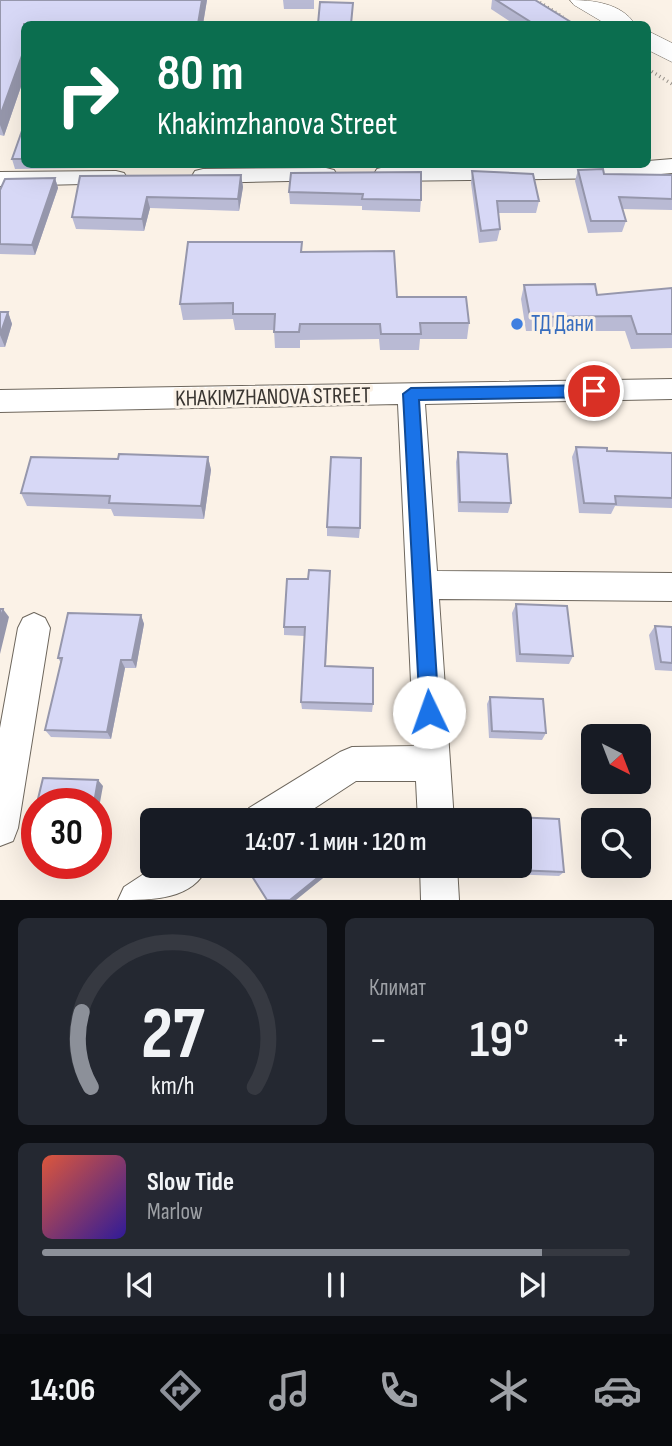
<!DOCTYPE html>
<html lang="ru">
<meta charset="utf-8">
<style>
:root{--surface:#171b24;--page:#242831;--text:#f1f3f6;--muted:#9ea1a6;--line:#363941;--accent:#8c9099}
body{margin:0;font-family:"Sofia Sans Condensed",sans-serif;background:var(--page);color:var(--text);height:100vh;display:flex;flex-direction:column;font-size:26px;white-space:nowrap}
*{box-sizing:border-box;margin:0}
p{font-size:23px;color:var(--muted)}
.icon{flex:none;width:38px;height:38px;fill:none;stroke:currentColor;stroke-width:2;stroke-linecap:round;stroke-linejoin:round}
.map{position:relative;height:900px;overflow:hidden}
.panel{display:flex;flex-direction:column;gap:18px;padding:18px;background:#0d0f14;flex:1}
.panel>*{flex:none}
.top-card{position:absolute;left:21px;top:21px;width:630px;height:147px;border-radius:10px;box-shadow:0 7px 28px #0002;background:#0b6e4f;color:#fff;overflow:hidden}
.needle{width:46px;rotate:138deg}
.controls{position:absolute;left:581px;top:724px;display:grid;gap:14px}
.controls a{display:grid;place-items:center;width:70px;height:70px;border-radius:10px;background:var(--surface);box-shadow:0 7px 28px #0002;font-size:35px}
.speed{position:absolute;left:21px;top:788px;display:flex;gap:14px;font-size:35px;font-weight:700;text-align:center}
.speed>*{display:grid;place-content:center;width:91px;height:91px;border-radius:50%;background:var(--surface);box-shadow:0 7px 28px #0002;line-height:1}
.speed .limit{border:10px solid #d22;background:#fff;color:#111}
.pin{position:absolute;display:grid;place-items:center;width:60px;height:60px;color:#fff;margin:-30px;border:4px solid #fff;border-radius:50%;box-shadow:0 2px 7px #0007}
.me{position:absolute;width:77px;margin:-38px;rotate:357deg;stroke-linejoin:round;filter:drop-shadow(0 0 5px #0008)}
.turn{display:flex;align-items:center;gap:24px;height:147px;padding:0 21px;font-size:32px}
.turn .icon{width:91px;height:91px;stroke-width:2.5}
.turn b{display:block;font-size:49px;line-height:60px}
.big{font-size:52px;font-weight:600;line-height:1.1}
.panel .widget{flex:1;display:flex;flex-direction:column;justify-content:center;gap:10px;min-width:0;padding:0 24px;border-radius:10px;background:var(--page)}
.panel .dial{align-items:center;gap:0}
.dial svg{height:182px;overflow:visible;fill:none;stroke:var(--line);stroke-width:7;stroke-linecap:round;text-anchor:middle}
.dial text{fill:var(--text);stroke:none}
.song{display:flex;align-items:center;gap:21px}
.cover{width:84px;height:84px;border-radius:10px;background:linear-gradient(135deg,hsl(10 70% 55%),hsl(250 70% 35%))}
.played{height:7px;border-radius:4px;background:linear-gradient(90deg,var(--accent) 85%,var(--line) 85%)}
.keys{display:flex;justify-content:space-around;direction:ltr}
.heat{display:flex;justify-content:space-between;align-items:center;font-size:38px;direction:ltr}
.panel .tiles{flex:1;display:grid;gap:18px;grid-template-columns:1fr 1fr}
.widget:last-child{grid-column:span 2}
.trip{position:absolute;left:140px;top:808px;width:392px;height:70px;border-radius:10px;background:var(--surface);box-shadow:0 7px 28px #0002;font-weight:600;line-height:70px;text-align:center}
.tabs{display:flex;height:112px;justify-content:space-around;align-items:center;background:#090b0e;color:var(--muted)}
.tabs .icon{width:49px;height:49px}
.tabs .selected{color:var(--accent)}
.tabs b{font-size:32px;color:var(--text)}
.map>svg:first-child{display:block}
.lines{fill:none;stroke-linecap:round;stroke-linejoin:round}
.minor-casing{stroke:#6e675d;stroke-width:2}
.major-casing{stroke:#6e675d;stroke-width:1}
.path{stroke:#98928b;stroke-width:3.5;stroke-dasharray:1 3.5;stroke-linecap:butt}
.minor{fill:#fff;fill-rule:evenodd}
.major{fill:#fff;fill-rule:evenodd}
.wall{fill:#b9bad4}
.shaded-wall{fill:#9697ac}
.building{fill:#d7d8f6;stroke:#9697ac;stroke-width:2}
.route{fill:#1a73e8;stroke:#114b97;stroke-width:2}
.shop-dot{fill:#3f7fe0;stroke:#fbf2e7;stroke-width:2.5}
.labels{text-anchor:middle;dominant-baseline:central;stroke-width:6;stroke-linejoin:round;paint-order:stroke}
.shop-label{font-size:23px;fill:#366cbe;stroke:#fbf2e7;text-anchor:start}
.street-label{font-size:23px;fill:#3a3632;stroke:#fbf2e7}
</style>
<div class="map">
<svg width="672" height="900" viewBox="0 0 672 900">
<rect width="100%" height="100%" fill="#fbf2e7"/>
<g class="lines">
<defs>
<path id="minor" d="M672 159V173L617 178 385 181 377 179 374 174 377 169 385 167 648 164V161Z
M326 168 334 170 337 175 334 180 203 183 195 181 192 176 195 171 203 169Z
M116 171 124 173 127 178 124 183 0 186V172Z
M672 379V399L425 404 437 571 672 573V601L439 599 454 821H418L416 781H356L295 821H244L249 808 340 752 352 747 414 746 398 404 0 412V390Z
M34 613 45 618 50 628 18 828 13 841 0 846V728L18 628 23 618Z
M156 866H208C193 900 153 900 118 900L124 887Z
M420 866H457L459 900H421Z"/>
<path id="major" d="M570 0C593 0 621 3 635 24H606L574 5Z
M648 31 672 43V62L648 50Z"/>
</defs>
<use href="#minor" class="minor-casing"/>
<use href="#major" class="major-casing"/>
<path class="path" d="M536 0 563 17
M648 69 672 84"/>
<use href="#minor" class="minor"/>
<use href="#major" class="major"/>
</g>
<path class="wall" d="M0 0H207L203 24H24V78L4 136 0 135Z
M283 0H314V9H284Z
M492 0H535L574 24H514L491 9Z
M24 125V164H239V166L15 169 12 159Z
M293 164H395L294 166Z
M578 170 604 174 672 175V210L622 209 626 221 622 232 588 233 575 181Z
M472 171 539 201 536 213H498L500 229 497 241 479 243 471 183Z
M291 173 421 200 420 212 362 210V206L290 204 289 192Z
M241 175 243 187 239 211 150 208 144 231 76 229 72 217 80 176Z
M55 178 58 188 35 255 0 254V190Z
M302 252 397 297 469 323 467 339H420L419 350H380L379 339 300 340V348H275L274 330H235L233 319 183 320 180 304Z
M524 285 597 295 672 288V348L631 349 625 331H526L521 299Z
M0 312H8L12 324 5 347H0Z
M576 447 607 451 672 453V508L615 506 611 514 579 513 572 457Z
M458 452 511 503 508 513 458 512 456 462Z
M208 457 211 470 204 519 114 516 111 509 27 506 21 493 118 459Z
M327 527 360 528 359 538 327 536Z
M330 580 326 666 373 704 372 712 302 709 301 702 305 636 284 635V627Z
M516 604 573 656 569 664 516 662 512 613Z
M141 615 144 624 136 668H125L111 739 51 737 45 730 61 663 58 658Z
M655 626 672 627V671L655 670 649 635Z
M490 697 546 733 542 740 489 738 487 704Z
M37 806V848L29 842Z
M488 816 559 819 564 872 559 876 487 873V866H520V821H485Z"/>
<path class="shaded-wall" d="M202 0H207L203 24H198Z
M24 50V78L4 136 0 125V116Z
M241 175 243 187 239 211 238 199Z
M55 178 58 188 35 255 32 245Z
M147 197 150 208 144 231 142 219Z
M8 312 12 324 5 347 0 335Z
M208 457 211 470 204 519 201 506Z
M3 609 9 617 0 654V621Z
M141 615 144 624 136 668 132 660Z
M121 660 125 668 111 739 107 732Z
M98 780 103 786 96 824V803H94Z
M332 866H338L296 900H290Z"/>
<path class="building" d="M0 0H202L198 24H24V50L0 116Z
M496 0H535L574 24H534Z
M320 2 353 3 351 24H318Z
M24 125V159H12Z
M603 169 604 174 672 175V199L619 197 626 221H591L578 170Z
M472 171 533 174 539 201H497L500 229 481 231Z
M421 172V200L362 199 363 194 289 192 291 173Z
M241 175 238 199 147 197 142 219 72 217 80 176Z
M55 178 32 245 0 244V190L5 179Z
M188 242H302L301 252 394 251 397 297H466L469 323H420L421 334H381L380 324H300L299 332H274L275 314H233V303L180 304Z
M595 284 597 295 672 288V334H637L631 316 530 317 524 285Z
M0 312H8L0 335Z
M576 447 607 448V451L672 453V498L615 496 616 504 584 503Z
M458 452 507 454 511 503 460 502Z
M119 454 208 457 201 506 109 503 110 496 21 493 31 457 118 459Z
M331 457 361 458 360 528 327 527Z
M309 570 330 571 325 666 373 668V704L301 702 305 627H284L287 579H308Z
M516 604 567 606 573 656 520 654Z
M0 609H3L0 621Z
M68 613 141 615 132 660H121L107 732 45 730 62 658H58Z
M655 626 672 627V663L661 662Z
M490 697 543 699 546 733 492 731Z
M43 778 98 780 94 803H37Z
M37 806V843L29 842Z
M488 816 559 819 564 872 491 869 490 866H520V821H488Z
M260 866H332L290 900H267L250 873Z"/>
<path class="route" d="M594 385 601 391 594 397 419 400 439 712 436 719 429 722 423 719 420 712 403 394 411 388Z"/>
<circle class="shop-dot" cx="517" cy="324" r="7"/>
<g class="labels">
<g class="shop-label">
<text x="531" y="324">ТД Дани</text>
</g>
<g class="street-label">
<text transform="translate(273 397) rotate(-1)">KHAKIMZHANOVA STREET</text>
</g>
</g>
</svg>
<div class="controls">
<a><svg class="needle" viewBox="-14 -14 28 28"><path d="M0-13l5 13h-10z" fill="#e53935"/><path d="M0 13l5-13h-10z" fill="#9ea1a6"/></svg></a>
<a><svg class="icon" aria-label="search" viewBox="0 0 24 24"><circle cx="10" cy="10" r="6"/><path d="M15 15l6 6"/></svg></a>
</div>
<div class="speed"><div class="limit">30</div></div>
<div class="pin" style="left:594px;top:391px;background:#d93025"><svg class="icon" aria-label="arrive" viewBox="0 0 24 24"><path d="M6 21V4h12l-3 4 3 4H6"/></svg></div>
<svg class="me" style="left:429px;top:712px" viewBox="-20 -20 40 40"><circle r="19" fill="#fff"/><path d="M0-13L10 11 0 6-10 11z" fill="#1a73e8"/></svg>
<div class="trip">14:07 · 1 мин · 120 m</div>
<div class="top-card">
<div class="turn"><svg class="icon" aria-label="right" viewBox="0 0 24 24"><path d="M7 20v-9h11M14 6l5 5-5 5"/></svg><div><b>80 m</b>Khakimzhanova Street</div></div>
</div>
</div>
<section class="panel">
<div class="tiles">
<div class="widget dial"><svg viewBox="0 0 100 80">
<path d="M14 69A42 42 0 1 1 86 69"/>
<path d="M14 69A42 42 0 0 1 10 36" stroke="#8c9099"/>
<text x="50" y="56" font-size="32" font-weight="700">27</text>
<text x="50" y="72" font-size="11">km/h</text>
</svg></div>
<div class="widget"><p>Климат</p>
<div class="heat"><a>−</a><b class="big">19°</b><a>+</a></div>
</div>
<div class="widget">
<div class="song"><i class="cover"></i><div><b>Slow Tide</b><p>Marlow</p></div></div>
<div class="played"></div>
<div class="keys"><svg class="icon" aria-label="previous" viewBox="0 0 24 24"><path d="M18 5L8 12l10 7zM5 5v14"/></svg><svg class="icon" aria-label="pause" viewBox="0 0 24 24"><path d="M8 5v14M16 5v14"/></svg><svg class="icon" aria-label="next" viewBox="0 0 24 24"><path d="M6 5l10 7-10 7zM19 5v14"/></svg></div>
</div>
</div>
</section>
<nav class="tabs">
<b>14:06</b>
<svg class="icon selected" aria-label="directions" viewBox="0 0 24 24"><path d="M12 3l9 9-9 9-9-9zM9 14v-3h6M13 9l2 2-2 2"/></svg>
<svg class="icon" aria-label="music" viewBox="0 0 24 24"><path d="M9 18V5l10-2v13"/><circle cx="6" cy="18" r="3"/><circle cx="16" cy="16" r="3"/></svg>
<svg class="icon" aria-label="phone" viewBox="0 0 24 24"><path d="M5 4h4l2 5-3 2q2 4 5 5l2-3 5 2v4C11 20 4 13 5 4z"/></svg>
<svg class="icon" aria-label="climate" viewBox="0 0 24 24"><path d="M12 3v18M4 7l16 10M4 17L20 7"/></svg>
<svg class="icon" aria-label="car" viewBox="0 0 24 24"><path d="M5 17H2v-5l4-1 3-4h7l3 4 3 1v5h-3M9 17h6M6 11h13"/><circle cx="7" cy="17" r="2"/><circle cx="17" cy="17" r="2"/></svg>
</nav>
